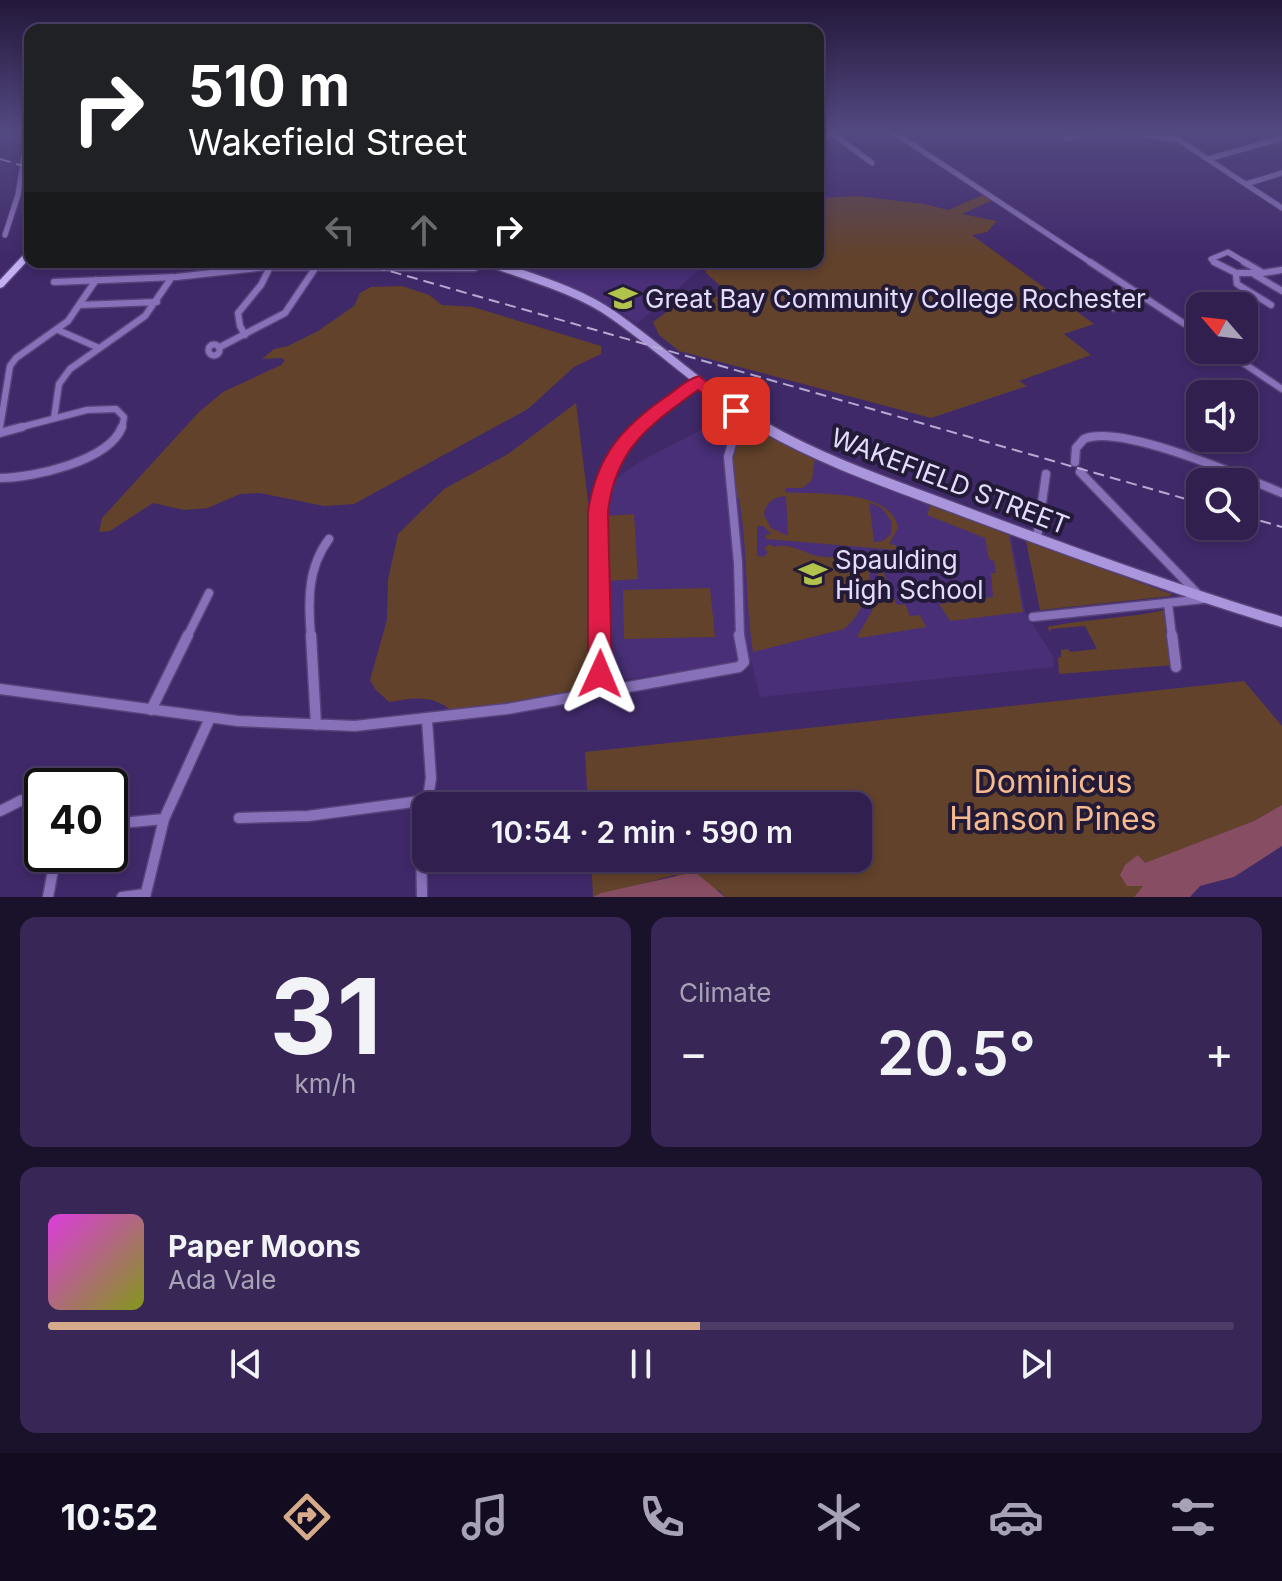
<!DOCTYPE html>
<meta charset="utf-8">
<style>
:root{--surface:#301f4f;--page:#382756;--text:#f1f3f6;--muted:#a8a2b7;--line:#4b3d66;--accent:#d6ab8b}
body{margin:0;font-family:Inter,sans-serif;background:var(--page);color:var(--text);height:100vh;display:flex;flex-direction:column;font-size:30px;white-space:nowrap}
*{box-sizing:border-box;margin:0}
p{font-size:26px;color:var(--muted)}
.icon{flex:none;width:44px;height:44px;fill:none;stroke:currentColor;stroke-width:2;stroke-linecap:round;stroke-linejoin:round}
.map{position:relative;height:897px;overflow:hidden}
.side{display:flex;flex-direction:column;gap:20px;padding:20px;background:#1a112b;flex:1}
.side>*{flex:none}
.banner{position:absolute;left:24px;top:24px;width:800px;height:244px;border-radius:16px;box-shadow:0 4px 12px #0003,0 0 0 2px var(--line);background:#202124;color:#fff;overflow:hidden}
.needle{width:52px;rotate:298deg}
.tools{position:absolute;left:1186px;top:292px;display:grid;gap:16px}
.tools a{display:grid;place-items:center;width:72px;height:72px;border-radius:16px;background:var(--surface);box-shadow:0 4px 12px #0003,0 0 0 2px var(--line);font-size:40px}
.speed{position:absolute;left:24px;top:768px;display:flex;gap:16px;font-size:40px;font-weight:700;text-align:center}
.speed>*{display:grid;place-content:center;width:104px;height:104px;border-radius:50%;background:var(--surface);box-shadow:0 4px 12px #0003,0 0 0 2px var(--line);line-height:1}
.speed .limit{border:4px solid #111;border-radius:12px;background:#fff;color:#111}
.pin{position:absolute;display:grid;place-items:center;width:68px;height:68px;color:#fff;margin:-34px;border-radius:16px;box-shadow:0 4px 12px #0006}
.me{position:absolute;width:88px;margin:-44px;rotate:1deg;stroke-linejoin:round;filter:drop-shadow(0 0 6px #0008)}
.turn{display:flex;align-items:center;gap:28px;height:168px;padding:0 32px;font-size:36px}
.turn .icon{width:104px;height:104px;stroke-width:2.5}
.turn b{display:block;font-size:56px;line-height:68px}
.lanes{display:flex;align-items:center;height:76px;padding:0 32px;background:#0003;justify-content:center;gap:40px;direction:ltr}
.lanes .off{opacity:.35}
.big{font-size:60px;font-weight:600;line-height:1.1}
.side .tile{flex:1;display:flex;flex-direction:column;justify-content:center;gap:12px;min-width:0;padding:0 28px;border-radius:16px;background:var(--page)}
.side .dial{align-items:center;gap:0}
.dial b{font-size:104px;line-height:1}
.song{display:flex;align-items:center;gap:24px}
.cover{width:96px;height:96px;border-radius:12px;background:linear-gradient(135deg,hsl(300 70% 55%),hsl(70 70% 35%))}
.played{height:8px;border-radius:4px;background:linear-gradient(90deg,var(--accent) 55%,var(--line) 55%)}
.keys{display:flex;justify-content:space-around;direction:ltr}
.heat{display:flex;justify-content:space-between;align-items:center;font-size:44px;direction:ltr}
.side .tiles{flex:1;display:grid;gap:20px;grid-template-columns:1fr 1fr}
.tile:last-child{grid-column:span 2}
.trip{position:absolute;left:412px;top:792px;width:460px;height:80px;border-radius:16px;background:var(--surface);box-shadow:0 4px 12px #0003,0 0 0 2px var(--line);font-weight:600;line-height:80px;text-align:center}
.tab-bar{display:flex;height:128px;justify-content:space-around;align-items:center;background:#130c20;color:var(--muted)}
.tab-bar .icon{width:56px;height:56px}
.tab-bar .active{color:var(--accent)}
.tab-bar b{font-size:36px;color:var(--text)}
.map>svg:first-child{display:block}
.built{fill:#482f77}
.green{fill:#62422b;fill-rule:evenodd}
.water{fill:#874d63}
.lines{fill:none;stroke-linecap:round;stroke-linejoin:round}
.minor-far3-casing{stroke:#58437a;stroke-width:7}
.minor-far2-casing{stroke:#58437a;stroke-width:9}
.minor-far1-casing{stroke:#58437a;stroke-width:11}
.minor-casing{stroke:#58437a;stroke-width:13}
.major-far2-casing{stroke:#58437a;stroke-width:8}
.major-far1-casing{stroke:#58437a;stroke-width:11}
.major-casing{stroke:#58437a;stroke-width:13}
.highway-casing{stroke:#58437a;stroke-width:3}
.minor-far3{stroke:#8771b9;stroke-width:5}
.minor-far2{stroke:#8771b9;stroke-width:6}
.minor-far1{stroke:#8771b9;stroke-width:8}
.minor{stroke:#8771b9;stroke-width:10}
.major-far2{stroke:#aa96dc;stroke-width:6}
.major-far1{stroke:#aa96dc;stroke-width:8}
.major{stroke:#aa96dc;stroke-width:10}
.highway{fill:#c2aff4;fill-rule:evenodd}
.rail{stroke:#b6aad3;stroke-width:2;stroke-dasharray:11 6;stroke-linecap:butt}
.route{fill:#e11d48;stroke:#92132f;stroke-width:2}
.labels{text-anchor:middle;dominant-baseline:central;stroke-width:8;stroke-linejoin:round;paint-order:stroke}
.poi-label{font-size:26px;fill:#e4dcfc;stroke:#231a37;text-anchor:start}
.street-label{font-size:26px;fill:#e4dcfc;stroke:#231a37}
.near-park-label{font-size:32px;fill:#f6ba8f;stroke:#231a37}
</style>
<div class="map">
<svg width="1282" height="897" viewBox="0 0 1282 897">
<rect width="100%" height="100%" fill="#402969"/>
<path class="built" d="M498 262H708L637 324 619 311 568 287Z
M732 414 775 441 808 456 1011 535 1025 612 1054 658 1053 667 760 697 751 660 623 680 615 678 609 670 605 516 610 483 641 461Z"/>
<path class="green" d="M983 195 993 200 962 214 997 221 987 232 972 235 1094 324 1064 334 1091 355 1019 381 1027 386 931 418 679 351 659 335 653 322 673 307 699 299 727 295V292L706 273V267L712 262H818V204L825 198 857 196 924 204 948 210Z
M402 286 429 295 442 305 473 307 601 346V354L574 367 528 409 354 504 324 506 260 493 240 494 208 508 184 510 153 503 110 531 99 532 102 518 199 412 223 392 281 365 285 360 281 358 262 359 274 349 288 346 318 331 354 306 360 293 371 287Z
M576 403 588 501 589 682C550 705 495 704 451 710 430 694 414 698 389 702L375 689 370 680 387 620 388 579 398 534 444 489 508 454Z
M754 429 815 458 812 480 803 488H786L785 492C817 495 891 488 898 528L889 544 896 545 897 550 766 539V535L771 534 763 526H757V556L764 557 768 552 764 548 770 544 774 547C785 543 801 550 810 554 823 559 855 557 871 558V563C869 588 865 612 844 629L753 652C745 601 748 549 739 498L735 496 733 456 737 441ZM786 496 788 536 771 528 764 515C766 502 774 497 786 496ZM869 502 882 508 892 522 891 534 883 541 874 542Z
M910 496 1009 535 1023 612 950 621 939 604 993 597 991 573H996L994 561 989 559 985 538 927 515 930 506Z
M634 514 638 579 609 581 606 516Z
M1026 541 1171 594V596L1040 610Z
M879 569H882L897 605 905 604 910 616 920 615 926 627 859 638 858 635 872 611Z
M710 588 715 637 624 639 623 590Z
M1165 610 1174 665 1059 674 1058 658 1061 657V650L1068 649 1070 652 1097 649 1085 626 1051 629 1050 632 1047 627C1086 619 1129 618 1165 610Z
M1244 681 1282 726V805L1254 821 1145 864 1138 855 1143 886 1134 897H725L720 891 675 875 593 897 591 858H858V806H588L585 752Z"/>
<path class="water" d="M1282 805V846L1234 877 1200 886 1190 897H1134L1143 886H1127L1120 875 1125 865 1138 855 1145 863 1254 821Z
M695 872 725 897H593L601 893Z"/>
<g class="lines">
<defs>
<path id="minor-far3" d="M892 131 1093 264
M1117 131 1175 139
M1165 131 1282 208
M833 134 872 163
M1066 138 1098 131
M818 139 839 131
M1208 159 1282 138
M1246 184 1282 173
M5 235 18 195 28 131
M484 264 488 262
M1217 264 1211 259 1228 252 1248 264"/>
<path id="minor-far2" d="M1090 262 1200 334
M1214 262 1236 273H1263
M1244 262 1263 273
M1263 273 1282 270
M1236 275 1237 284 1271 305
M1255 275 1282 291
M54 282 176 277 266 267 474 268 488 262
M79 305 157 302
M1114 308 1110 301 1122 293 1135 291
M58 330 99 348
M245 335 240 326 238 313 261 285 270 267
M208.5 350a5.5 5.5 0 1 1 11 0a5.5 5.5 0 1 1-11 0Z
M220 347 285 313 316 267
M1224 350 1282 389
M54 418 59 384 70 369 145 316 172 277
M0 427 10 366 16 358 68 321 96 280
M14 429 87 410 116 409 124 417 122 429
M638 429 650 416 699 381
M746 429 754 423"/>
<path id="minor-far1" d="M0 433 22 427
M1075 462 1076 448 1084 439C1120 423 1243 477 1282 493
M1080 472 1196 592
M0 478C33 478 109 461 122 427
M1037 538 1046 474
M1168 603 1172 637
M1033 617 1204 599
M187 637 209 593
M311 637C308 602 307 568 329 539
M602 637C601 577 585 505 619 451 625 442 633 435 640 427
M740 637 738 563 728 457 733 440 749 427"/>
<path id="minor" d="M311 635 316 725
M1172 635 1176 667
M0 689 238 721 355 726 507 709 739 667 744 662 739 635
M597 692 602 635
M151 710 188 635
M427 720 431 778 427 805
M0 811 22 800 42 806
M239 818 308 816 428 800
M110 824 164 819
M48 897 56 854
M122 897 145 894
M145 897 164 819 210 718
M422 897 421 841 426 809"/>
<path id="major-far2" d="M488 262 493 264"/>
<path id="major-far1" d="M488 262C529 277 578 290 613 315 666 352 712 397 768 429"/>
<path id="major" d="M764 427C825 462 894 485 960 510 1067 550 1173 589 1282 622"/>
<path id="highway" d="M30 250V258L3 287 0 288V280L27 251Z"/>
</defs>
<use href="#minor-far3" class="minor-far3-casing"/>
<use href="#minor-far2" class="minor-far2-casing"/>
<use href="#minor-far1" class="minor-far1-casing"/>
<use href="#minor" class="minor-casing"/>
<use href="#major-far2" class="major-far2-casing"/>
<use href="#major-far1" class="major-far1-casing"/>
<use href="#major" class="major-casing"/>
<use href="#highway" class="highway-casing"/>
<use href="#minor-far3" class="minor-far3"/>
<use href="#minor-far2" class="minor-far2"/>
<use href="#minor-far1" class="minor-far1"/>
<use href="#minor" class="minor"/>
<use href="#major-far2" class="major-far2"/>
<use href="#major-far1" class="major-far1"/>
<use href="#major" class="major"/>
<use href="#highway" class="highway"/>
<path class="rail" d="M0 159 30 168
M358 262 1200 503
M1244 516 1282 527"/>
</g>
<linearGradient id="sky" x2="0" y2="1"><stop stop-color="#23173a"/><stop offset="0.51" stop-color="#534981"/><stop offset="1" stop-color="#534981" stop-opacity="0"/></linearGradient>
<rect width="1282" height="257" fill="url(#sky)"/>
<path class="route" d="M699 376 745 411 736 418 730 416 698 390C650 425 615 448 608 512L612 674 608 682 600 685 592 682 588 674V512C596 456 622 427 667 396 677 389 687 379 699 376Z"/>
<defs>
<symbol id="university-bare" viewBox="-9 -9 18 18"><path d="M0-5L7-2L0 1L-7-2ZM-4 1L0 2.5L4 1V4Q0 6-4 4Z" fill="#b2c34c" stroke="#231a37" stroke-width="2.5" paint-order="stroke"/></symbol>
<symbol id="school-bare" viewBox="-9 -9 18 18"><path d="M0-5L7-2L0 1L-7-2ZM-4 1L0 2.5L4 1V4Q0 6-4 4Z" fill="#b2c34c" stroke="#231a37" stroke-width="2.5" paint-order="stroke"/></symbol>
</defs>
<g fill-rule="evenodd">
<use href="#university-bare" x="603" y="278" width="40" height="40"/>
<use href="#school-bare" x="793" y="554" width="40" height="40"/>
</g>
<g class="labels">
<g class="poi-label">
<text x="645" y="298">Great Bay Community College Rochester</text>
<text x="835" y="559">Spaulding<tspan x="835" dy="30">High School</tspan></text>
</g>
<g class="street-label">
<text transform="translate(950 481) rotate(21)">WAKEFIELD STREET</text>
</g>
<g class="near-park-label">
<text x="1053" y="781">Dominicus<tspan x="1053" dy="37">Hanson Pines</tspan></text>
</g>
</g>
</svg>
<div class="tools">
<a><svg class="needle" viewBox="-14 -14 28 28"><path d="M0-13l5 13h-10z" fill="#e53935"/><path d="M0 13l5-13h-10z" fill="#a8a2b7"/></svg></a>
<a><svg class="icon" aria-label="sound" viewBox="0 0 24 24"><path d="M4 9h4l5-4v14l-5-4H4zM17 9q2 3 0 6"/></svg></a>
<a><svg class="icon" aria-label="search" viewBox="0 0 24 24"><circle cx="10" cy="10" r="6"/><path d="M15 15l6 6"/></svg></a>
</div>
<div class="speed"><div class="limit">40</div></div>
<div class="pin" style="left:736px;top:411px;background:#d93025"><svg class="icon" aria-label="arrive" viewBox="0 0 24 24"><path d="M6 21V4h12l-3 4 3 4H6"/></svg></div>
<svg class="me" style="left:600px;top:674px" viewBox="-20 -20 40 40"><path d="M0-17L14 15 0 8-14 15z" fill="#e11d48" stroke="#fff" stroke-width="4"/></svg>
<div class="trip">10:54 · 2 min · 590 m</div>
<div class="banner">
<div class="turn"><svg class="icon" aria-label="right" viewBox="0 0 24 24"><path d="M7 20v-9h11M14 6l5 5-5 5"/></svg><div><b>510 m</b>Wakefield Street</div></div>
<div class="lanes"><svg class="icon off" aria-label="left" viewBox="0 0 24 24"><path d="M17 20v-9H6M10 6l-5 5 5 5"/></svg><svg class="icon off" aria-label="ahead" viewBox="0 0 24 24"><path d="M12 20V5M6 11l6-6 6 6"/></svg><svg class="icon" aria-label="right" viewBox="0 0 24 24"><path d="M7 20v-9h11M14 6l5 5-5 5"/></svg></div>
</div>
</div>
<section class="side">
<div class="tiles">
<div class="tile dial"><b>31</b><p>km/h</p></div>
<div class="tile"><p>Climate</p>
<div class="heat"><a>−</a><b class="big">20.5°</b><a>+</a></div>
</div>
<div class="tile">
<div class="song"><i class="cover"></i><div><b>Paper Moons</b><p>Ada Vale</p></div></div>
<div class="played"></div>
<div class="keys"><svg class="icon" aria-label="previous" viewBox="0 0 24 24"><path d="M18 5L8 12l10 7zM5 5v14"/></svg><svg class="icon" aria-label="pause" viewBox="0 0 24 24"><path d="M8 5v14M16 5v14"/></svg><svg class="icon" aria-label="next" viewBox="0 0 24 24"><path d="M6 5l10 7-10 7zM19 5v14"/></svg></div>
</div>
</div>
</section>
<nav class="tab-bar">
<b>10:52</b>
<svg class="icon active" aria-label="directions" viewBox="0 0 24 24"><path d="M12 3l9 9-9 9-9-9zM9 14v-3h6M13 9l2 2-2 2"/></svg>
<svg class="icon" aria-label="music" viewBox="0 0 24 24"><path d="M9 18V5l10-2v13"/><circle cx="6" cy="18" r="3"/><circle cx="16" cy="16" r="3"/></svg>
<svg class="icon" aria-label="phone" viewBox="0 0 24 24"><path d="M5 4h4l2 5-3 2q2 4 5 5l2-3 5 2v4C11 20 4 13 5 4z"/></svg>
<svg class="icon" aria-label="climate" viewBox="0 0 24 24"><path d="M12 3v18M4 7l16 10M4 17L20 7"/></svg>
<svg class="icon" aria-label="car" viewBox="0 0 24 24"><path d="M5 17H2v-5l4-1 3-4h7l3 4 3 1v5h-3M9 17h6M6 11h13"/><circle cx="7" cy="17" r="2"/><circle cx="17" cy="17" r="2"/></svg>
<svg class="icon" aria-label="filters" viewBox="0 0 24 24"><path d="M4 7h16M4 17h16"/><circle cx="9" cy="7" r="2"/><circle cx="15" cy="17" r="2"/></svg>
</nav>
